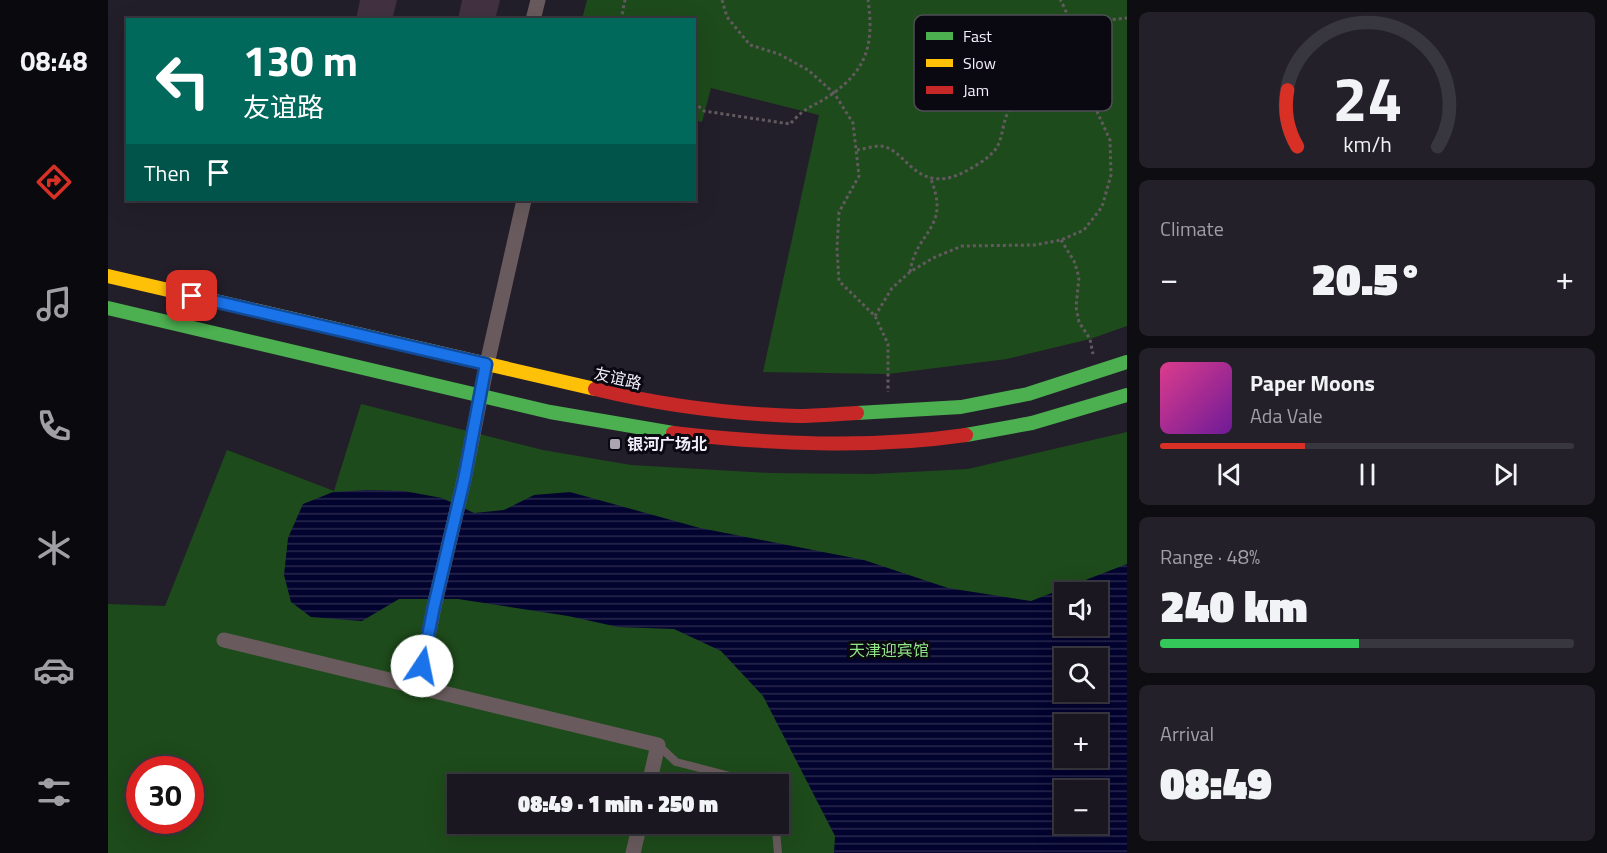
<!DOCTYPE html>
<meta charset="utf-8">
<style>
:root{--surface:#1a1720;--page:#232029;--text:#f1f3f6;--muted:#9f9fa5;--line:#38363e;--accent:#d93025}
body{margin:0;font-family:"Titillium Web","Noto Sans SC",sans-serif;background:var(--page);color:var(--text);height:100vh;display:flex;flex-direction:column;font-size:22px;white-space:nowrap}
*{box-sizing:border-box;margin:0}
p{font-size:20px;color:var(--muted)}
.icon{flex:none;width:33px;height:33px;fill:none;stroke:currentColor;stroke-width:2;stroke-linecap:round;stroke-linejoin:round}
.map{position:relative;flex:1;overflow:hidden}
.sheet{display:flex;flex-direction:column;gap:12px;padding:12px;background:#0e0d12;width:480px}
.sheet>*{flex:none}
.hud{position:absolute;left:18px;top:18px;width:570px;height:183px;border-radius:0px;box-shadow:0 6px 24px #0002,0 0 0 2px var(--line);background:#00695c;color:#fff;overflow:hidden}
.fabs{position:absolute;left:946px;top:582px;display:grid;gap:12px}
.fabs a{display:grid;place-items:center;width:54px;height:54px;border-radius:0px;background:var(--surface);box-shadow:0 6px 24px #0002,0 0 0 2px var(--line);font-size:30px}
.speed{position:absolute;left:18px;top:756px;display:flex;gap:12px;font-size:30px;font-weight:700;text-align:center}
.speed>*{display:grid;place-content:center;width:78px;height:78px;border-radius:50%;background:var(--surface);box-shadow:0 6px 24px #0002,0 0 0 2px var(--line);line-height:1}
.speed .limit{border:9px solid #d22;background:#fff;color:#111}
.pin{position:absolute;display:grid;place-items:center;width:51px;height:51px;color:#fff;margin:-26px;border-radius:12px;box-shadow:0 3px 9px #0006}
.me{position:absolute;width:66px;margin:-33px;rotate:11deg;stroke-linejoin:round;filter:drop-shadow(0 0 4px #0008)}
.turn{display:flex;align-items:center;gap:21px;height:126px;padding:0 18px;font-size:27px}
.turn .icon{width:78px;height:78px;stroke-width:2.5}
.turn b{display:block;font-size:42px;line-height:51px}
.then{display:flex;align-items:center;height:57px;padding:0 18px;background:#0003;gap:12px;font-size:22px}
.big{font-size:45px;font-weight:800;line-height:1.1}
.sheet .card{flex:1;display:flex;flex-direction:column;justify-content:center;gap:9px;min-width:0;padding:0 21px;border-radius:9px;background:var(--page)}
.sheet .dial{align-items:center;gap:0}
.dial svg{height:156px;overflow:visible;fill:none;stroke:var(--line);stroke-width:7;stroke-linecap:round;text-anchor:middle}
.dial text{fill:var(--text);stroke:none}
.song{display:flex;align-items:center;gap:18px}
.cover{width:72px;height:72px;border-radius:9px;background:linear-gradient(135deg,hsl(330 70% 55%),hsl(280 70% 35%))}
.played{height:6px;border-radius:3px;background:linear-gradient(90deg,var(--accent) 35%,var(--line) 35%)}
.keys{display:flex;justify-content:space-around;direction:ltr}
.heat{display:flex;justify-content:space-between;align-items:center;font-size:33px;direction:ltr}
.charge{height:9px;border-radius:4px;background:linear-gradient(90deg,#34c759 48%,var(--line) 0)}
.trip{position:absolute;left:339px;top:774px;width:342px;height:60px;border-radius:0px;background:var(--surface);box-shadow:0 6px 24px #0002,0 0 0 2px var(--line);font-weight:800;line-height:60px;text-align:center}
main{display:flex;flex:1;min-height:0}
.dock{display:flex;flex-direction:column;width:108px;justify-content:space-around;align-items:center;background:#0a090d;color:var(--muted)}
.dock .icon{width:42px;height:42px}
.dock .current{color:var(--accent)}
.dock b{font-size:27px;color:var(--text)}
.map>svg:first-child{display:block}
.park{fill:#1e4b1b;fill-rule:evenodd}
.water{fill:url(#water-rules);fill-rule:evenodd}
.building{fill:#423241}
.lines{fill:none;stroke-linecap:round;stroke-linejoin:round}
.path{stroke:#625a5f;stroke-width:3;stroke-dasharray:3 3;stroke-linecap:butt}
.lane{stroke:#695b5d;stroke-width:8}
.street{stroke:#695b5d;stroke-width:15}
.fast{stroke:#4caf50;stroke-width:14}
.slow{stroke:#ffc107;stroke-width:14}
.jam{stroke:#c62828;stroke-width:14}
.route-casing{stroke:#114b97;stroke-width:15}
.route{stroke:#1a73e8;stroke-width:10}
.poi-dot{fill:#aaa5b1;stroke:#0a0810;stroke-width:2}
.labels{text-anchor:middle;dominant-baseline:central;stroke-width:6;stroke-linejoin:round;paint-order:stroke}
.street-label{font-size:16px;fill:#f2edfa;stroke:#0a0810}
.poi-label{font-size:16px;font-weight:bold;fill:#f2edfa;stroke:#0a0810;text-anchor:start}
.park-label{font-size:16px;fill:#90e588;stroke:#0a0810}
.key{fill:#0a0810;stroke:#504d56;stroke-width:1.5}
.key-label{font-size:16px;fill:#f2edfa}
</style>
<main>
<nav class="dock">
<b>08:48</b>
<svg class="icon current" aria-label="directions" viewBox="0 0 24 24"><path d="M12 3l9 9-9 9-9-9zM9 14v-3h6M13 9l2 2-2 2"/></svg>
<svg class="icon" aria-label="music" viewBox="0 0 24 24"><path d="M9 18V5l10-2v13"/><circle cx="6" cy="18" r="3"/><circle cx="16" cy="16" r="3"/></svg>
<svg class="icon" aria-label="phone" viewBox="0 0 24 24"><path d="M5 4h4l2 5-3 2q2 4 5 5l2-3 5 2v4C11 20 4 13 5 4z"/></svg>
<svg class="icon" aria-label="climate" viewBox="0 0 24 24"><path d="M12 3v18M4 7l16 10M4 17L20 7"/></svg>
<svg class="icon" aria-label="car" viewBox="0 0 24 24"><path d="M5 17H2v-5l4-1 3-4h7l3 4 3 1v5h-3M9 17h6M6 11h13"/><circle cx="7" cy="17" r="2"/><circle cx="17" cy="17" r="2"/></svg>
<svg class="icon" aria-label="filters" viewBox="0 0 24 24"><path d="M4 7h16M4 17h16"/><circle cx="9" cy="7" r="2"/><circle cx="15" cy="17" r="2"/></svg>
</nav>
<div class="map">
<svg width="1019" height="853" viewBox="0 0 1019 853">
<defs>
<pattern id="water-rules" width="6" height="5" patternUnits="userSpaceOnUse" patternTransform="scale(1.5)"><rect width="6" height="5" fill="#03032f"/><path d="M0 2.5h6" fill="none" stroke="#28284e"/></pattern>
</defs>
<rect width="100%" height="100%" fill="#231f2a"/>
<path class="park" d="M479 0H1019V326L982 339 899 359 780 374 655 372 711 115 603 88 594 122 587 120 586 20 474 19Z
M253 404 435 450 523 465 662 473 764 474 860 469 1019 432V853H0V604L57 606 119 450 226 491ZM957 592H990V626H957ZM957 658H990V692H957ZM957 724H990V758H957ZM32 770H82V820H32ZM350 784H670V824H350ZM957 790H990V824H957Z"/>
<path class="water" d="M260 490 296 491 334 498 366 513 396 510 426 495 462 492 592 528 756 560 840 588 923 601 1019 564V853H726L727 836 655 696 613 651 566 629 510 627 460 616 350 599H291L254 621 203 617 183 602 176 575 180 538 195 504 225 492ZM957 592H990V626H957ZM957 658H990V692H957ZM957 724H990V758H957ZM957 790H990V824H957Z"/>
<path class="building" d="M252 0H289L284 20H248Z
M354 0H392L387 20H350Z"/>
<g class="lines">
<path class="path" d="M614 0 619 17 642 45 671 54 700 70 726 93 745 123 751 176 731 212 729 249 731 281 767 316 780 344V392
M474 20H477
M513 20 517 0
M963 24 1019 18
M976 83 987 64 994 20
M586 102 596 111 682 124C686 120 691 114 696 111 704 105 715 101 724 94 760 69 766 42 760 0
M749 150C756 149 765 146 772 146 796 147 805 188 844 177 857 173 882 159 889 147 896 135 894 119 903 108 912 97 928 96 940 91 967 78 968 22 952 0
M953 240 966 261 971 277 968 307 971 322 982 339 985 354
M802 272C808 230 844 229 822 177
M767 316 784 288 802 272 825 258 854 246 927 245 953 240 976 230 994 207 1003 175 1002 140 976 83 958 64"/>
<path class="lane" d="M550 745 568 762 622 776 633 784
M665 824 668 830 670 853"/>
<path class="street" d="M425 20 430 0
M116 640 550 745 541 784
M310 686 326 607 356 480 379 364 416 200
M525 853 532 824"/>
<path class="fast" d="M0 308 442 412 565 433
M749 413 853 407 920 394 1019 362
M858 435 924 423 1019 395"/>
<path class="slow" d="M0 276 487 389"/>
<path class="jam" d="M487 389C553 405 621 414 689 416 709 416 729 414 749 413
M565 433C662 444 761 449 858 435"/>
</g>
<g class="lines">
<defs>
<path id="route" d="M84 296 378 364 356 480 326 606 314 666"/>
</defs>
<use href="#route" class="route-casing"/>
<use href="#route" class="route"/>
</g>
<rect class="poi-dot" x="501" y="438" width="12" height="12" rx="3"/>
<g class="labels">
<g class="street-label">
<text transform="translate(510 378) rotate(13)">友谊路</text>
</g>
<g class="poi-label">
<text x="519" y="444">银河广场北</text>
</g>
<g class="park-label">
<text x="781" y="650">天津迎宾馆</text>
</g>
</g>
<rect x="806" y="15" width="198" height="96" rx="9" class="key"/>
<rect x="818" y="32" width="27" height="8" fill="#4caf50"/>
<rect x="818" y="59" width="27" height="8" fill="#ffc107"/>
<rect x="818" y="86" width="27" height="8" fill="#c62828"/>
<g class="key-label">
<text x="855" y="42">Fast</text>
<text x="855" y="69">Slow</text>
<text x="855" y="96">Jam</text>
</g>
</svg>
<div class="fabs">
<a><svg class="icon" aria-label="sound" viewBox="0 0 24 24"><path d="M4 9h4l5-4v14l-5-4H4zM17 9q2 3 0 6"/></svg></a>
<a><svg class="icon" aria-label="search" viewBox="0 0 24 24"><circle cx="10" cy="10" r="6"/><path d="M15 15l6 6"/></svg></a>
<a>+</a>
<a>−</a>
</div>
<div class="speed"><div class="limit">30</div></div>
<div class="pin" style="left:84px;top:296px;background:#d93025"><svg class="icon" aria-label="arrive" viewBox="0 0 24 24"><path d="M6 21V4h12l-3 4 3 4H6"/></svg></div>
<svg class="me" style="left:314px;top:666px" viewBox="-20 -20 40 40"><circle r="19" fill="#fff"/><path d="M0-13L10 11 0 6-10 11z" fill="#1a73e8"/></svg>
<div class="trip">08:49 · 1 min · 250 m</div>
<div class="hud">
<div class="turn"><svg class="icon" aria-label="left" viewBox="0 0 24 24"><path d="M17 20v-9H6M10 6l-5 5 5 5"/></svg><div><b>130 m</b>友谊路</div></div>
<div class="then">Then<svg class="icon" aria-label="arrive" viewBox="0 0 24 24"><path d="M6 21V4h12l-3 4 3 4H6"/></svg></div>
</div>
</div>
<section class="sheet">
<div class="card dial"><svg viewBox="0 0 100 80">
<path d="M14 69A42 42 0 1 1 86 69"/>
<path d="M14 69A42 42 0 0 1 9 40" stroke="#d93025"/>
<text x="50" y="56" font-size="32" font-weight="700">24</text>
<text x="50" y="72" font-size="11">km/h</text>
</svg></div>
<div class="card"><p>Climate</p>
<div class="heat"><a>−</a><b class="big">20.5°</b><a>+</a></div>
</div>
<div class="card">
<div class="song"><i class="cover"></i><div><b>Paper Moons</b><p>Ada Vale</p></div></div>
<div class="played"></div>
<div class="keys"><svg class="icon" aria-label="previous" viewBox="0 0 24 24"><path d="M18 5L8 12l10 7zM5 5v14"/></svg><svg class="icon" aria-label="pause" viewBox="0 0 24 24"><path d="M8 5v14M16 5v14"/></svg><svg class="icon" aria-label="next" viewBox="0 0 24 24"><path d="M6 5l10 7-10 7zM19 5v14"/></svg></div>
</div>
<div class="card"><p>Range · 48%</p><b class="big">240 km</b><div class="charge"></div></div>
<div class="card"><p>Arrival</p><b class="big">08:49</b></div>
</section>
</main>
